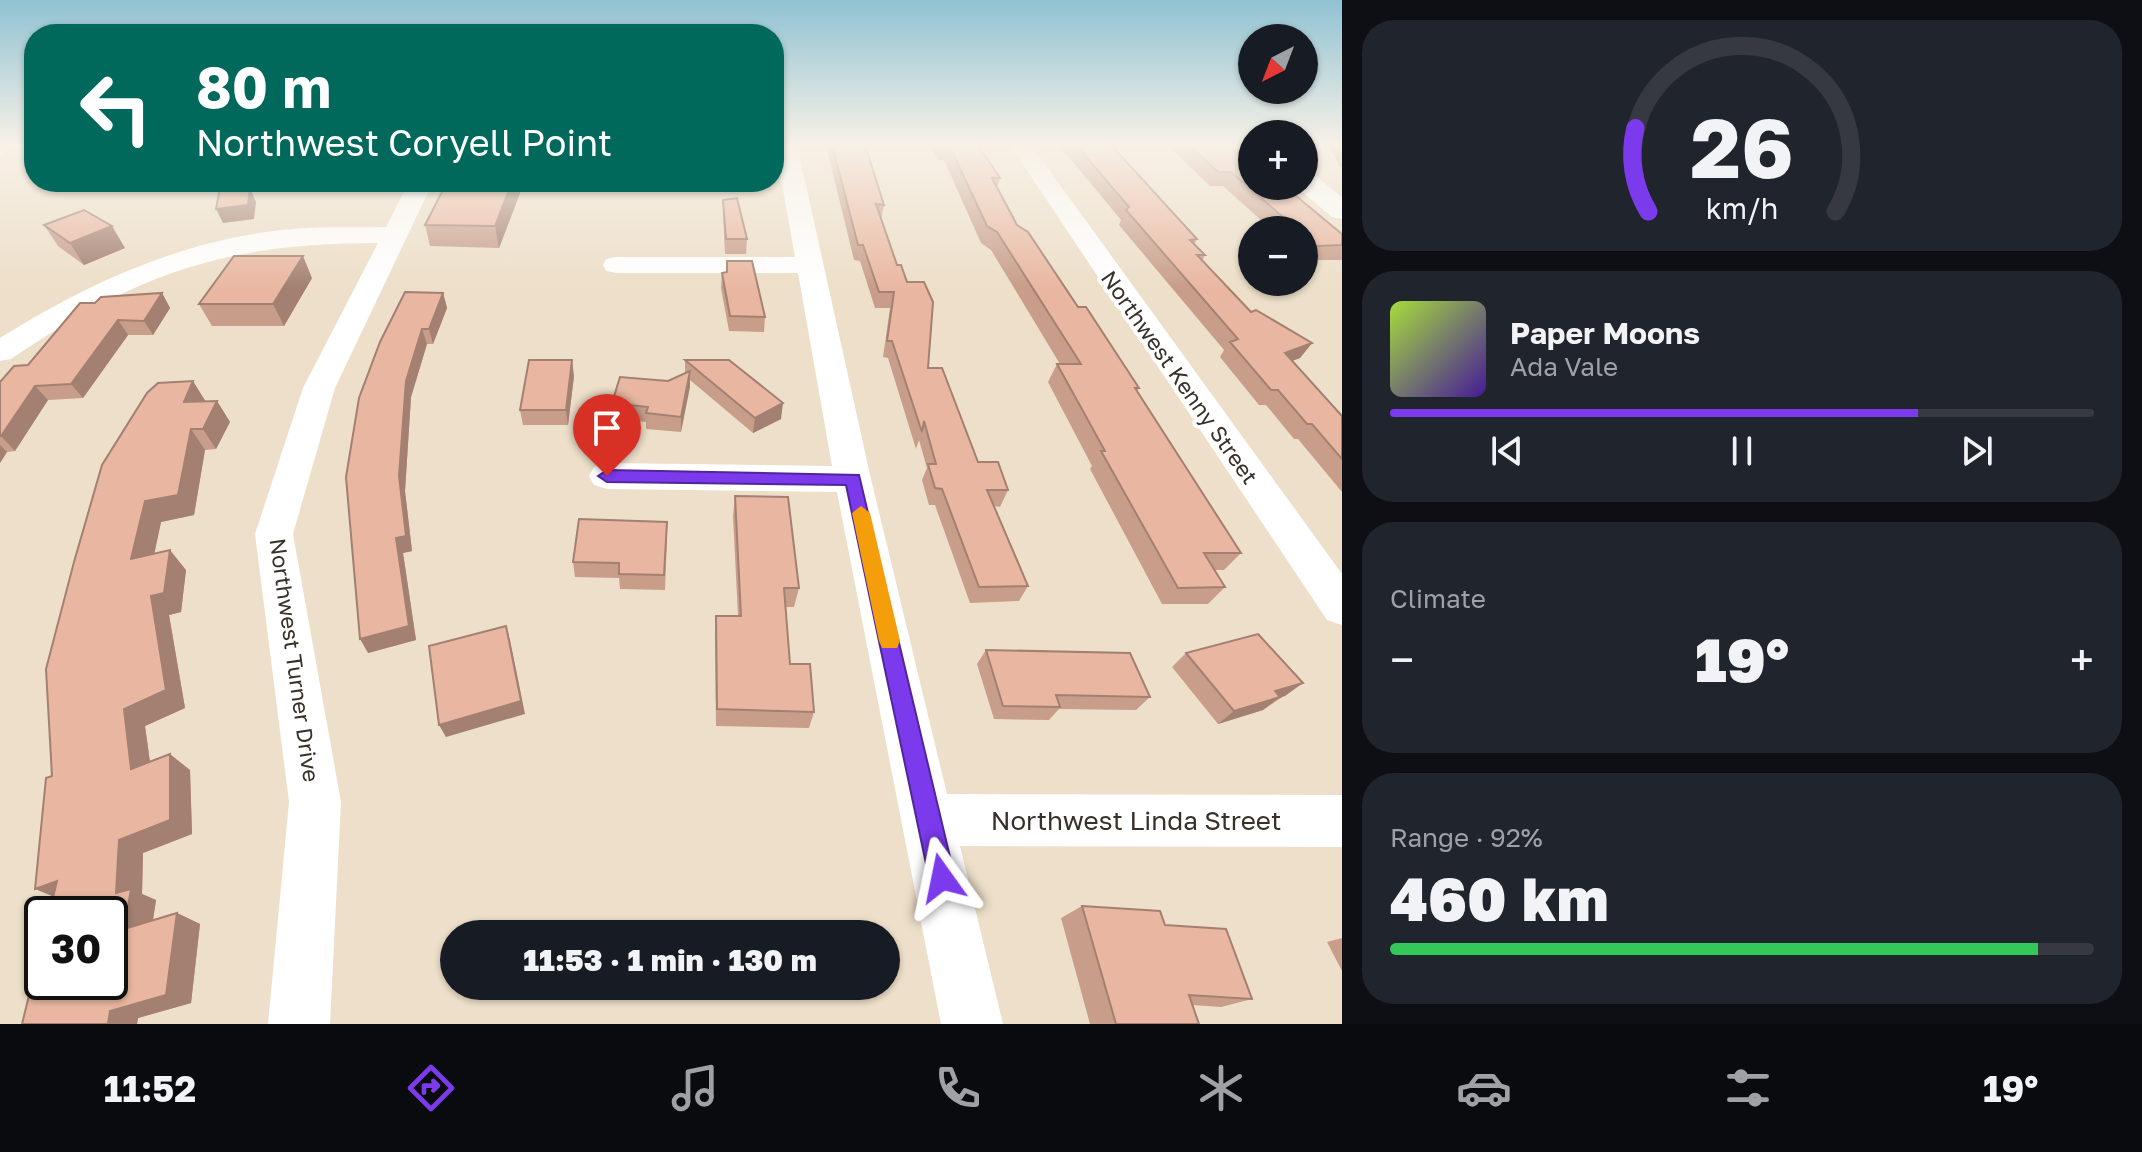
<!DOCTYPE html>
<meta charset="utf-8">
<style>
:root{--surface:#171b24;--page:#20242c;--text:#f1f3f6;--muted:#9ea1a6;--line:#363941;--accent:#7c3aed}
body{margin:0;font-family:"Golos Text",sans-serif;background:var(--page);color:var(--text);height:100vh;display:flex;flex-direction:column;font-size:30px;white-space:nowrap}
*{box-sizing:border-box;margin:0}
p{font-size:26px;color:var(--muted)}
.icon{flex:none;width:44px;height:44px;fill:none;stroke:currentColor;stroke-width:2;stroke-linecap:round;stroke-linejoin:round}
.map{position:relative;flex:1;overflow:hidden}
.panel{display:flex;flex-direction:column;gap:20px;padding:20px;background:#0d0f14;width:800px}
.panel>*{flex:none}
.top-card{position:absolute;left:24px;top:24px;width:760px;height:168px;border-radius:32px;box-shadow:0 2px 6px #0004;background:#00695c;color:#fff;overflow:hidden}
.needle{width:52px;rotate:222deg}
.fabs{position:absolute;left:1238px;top:24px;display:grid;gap:16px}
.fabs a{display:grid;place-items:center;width:80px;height:80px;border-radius:50%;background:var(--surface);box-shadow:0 2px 6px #0004;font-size:40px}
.speed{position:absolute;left:24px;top:896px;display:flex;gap:16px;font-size:40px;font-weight:700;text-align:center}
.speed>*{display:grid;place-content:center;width:104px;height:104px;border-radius:50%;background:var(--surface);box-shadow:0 2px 6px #0004;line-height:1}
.speed .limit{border:4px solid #111;border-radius:12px;background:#fff;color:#111}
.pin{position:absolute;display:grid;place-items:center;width:68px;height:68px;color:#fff;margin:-82px -34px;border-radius:50% 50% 50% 0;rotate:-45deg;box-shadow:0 0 8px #0007}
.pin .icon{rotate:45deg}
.me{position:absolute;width:88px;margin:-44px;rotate:348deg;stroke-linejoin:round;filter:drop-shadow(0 0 6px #0008)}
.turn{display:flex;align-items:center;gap:28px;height:168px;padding:0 40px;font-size:36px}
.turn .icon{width:104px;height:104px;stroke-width:2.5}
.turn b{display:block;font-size:56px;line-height:68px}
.big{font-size:60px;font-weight:800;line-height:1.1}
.panel .card{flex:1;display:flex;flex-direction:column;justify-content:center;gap:12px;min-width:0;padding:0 28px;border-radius:32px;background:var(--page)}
.panel .dial{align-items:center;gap:0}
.dial svg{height:208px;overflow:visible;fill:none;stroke:var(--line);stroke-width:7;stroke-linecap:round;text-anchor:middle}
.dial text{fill:var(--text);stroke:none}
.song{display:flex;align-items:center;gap:24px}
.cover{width:96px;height:96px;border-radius:12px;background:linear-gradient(135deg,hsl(80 70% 55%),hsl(260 70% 35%))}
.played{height:8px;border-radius:4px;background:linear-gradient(90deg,var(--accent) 75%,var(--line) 75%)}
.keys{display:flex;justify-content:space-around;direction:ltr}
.heat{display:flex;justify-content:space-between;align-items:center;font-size:44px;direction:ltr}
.charge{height:12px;border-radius:6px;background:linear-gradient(90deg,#34c759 92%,var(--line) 0)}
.trip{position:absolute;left:440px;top:920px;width:460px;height:80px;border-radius:40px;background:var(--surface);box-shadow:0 2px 6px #0004;font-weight:800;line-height:80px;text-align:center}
.tabs{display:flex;height:128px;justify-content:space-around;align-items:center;background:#090b0e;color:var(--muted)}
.tabs .icon{width:56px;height:56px}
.tabs .active{color:var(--accent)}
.tabs b{font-size:36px;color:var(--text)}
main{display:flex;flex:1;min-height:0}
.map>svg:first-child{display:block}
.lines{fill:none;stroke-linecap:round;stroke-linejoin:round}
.minor{fill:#fff;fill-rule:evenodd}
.tertiary{fill:#fff;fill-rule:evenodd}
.primary{fill:#fff;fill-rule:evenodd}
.wall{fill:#c89d8a}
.shaded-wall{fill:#a38071}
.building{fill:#e9b7a1;stroke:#a38071;stroke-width:2}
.route{fill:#7c3aed;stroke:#51269a;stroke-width:2}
.slow{fill:#f59e0b}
.labels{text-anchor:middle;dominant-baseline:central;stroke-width:8;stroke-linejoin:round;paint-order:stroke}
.street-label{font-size:22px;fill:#373229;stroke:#fff}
.near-street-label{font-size:26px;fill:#373229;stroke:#fff}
</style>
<main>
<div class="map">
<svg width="1342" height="1024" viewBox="0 0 1342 1024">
<rect width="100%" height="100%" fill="#eddfc9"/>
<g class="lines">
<path class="minor" d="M775 145H797L871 479 947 794 1342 795V847L960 846 1003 1024H941L837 492 607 489 594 485 589 476 594 467 607 463 832 466 798 273H616L606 271 603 265 606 259 616 257H795Z
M1010 145H1031L1342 574V625L1327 620Z
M409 182H433L335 388 293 534 341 802 330 1024H268L289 802 255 534 303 388 378 243C225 243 138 273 11 359L0 361V338C86 284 180 241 282 230 317 226 351 228 386 227Z"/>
<path class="tertiary" d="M1304 172 1313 174 1342 197V219L1332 217 1295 186H1304Z"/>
<path class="primary" d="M0 145H19L0 156Z"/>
</g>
<path class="wall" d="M826 145H865L884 205 881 220 928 368 978 462 1008 490 1000 507 994 506 1028 586 1019 601 970 603 935 505H929L922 480 927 468 919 440 916 449 888 358 883 357 890 308H875L860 261 854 260Z
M929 145H978L1000 178 997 187 1017 225 1139 388 1137 392 1241 553 1224 570H1214L1225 587 1208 604H1162L1090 469 1092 466 1048 382 1057 364H1060L991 250 981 243 944 160H938Z
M1059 145H1111L1197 239 1194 244 1205 255 1202 261 1251 312 1312 343 1300 358 1292 361 1342 416V492L1298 439H1294L1266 405H1259L1220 357 1224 350 1119 225 1121 220Z
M1168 145H1229L1342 234V260H1305L1304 259V230H1272L1223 186H1210Z
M1328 145H1342V167H1340Z
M447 182H518L520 193 499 248 430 246 425 225Z
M723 200 747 239 746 254H725L723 214Z
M44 225 125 248 84 265 58 246Z
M727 261 765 317 764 332 729 331 721 288 722 273H726Z
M312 278 284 326H212L199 304Z
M162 293 170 308 153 335H128L83 398 48 400 15 451 7 452 0 463V382L28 365 95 303Z
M443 293 447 308 433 344H427L411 397 405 491 412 551 403 553 416 640 368 653 380 342Z
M685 360 781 419 753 433 690 380 681 432 646 429V422L613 418 612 403 668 381 685 374Z
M574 376 568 425H523L520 410Z
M217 401 230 422 216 449 205 450 194 515 161 522 154 554 186 570 181 612 169 615 185 708 145 726 150 762 190 770 192 834 143 853 142 894 156 900 153 920 177 913 200 924 191 1003 138 1018 137 1024H22L53 897 52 776 46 669 205 402Z
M735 496 799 588 794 607H785L790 664 814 712 809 728 716 726 715 634 716 616H738L733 516Z
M667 537 665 590 620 589 619 578 575 577 573 562Z
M986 650 1150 697 1136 710 1059 709 1049 720 994 719 977 664Z
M1186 653 1303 683 1263 710 1218 724 1172 667Z
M1082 906 1165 925 1252 999 1221 1007 1193 1005 1199 1024H1090L1061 918Z
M1342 938V971L1327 942Z"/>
<path class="shaded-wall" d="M512 182H518L520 193 499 248 495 226Z
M250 188 256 202 254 219 223 223 216 209Z
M112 226 125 248 84 265 70 243Z
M303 256 312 278 284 326 273 304Z
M162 293 170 308 153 335 144 321Z
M443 293 447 308 433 344 429 329Z
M118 320 128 335 83 398 71 384Z
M422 329 427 344 411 397 405 491 412 551 403 553 416 640 368 653 360 639 396 538 399 476 406 381Z
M1312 343 1300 358 1273 368 1285 353Z
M572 360 574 376 568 425 566 410Z
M690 371V387L681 432V417Z
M193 381 206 402H184Z
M35 386 48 400 15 451 1 436Z
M217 401 230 422 216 449 203 429Z
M783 403 781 419 753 433 755 418Z
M191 429 205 450 194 515 161 522 149 579 131 559 145 501Z
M0 445 7 452 0 463Z
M170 550 186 570 181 612 169 615 185 708 145 726 153 784 131 769 124 709 151 596Z
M506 626 510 640 525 714 446 737 439 725Z
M1303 683 1285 696 1257 704 1275 691Z
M1280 697 1263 710 1218 724 1234 711Z
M170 754 190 770 192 834 143 853 142 894 156 900 150 939 124 929 116 893 119 840Z
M57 881 64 901 35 889Z
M177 913 200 924 191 1003 138 1018 137 1024H108L110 1011Z"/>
<path class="building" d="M832 145H865L884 205 876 204 897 265H901L907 282H924L933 302 928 368H942L978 462H998L1008 490H987L1028 586 979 587 942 489 935 488 928 464H936L924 421 922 432 892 341H887L894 292H879L863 245H858Z
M949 145H978L1000 178H992L1017 225 1028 232 1078 307H1086L1139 388H1135L1241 553H1204L1225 587 1178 588 1101 451H1105L1057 364H1081L997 232 987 226Z
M1076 145H1111L1197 239 1190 240 1205 255H1197L1251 312 1256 310 1312 343 1285 353 1342 416V459L1312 424H1307L1278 390H1271L1230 342 1238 339 1126 210 1129 207Z
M1189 145H1229L1240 154 1242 152 1252 160V186H1284L1342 234V245L1316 246 1304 235V230H1298L1231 172H1218Z
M221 182H241L250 188 248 205 216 209Z
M447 182H512L495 226 425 225Z
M737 198 747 239H726L723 200Z
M84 210 112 226 70 243 44 225Z
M234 256H303L273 304H199Z
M727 261H752L765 317 730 316 722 273 727 272Z
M405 292 443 293 429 329H422L406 381 399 476 406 536 396 538 409 626 360 639 346 477 359 398 380 342Z
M162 293 144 321 118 320 71 384 35 386 1 436H0V382L14 366 28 365 80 303H95L101 297Z
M529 360H572L566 410H520Z
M685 360H729L783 403 755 418Z
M690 371 681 417 646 413 648 407 612 403 620 377 668 381Z
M193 381 184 402 217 401 203 429H191L178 495 145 501 131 559 170 550 164 593 151 596 166 690 124 709 131 769 170 754V820L119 840 116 893 131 889 124 929 177 913 166 995 110 1011 108 1024H22L42 943V982H110V914H49L57 881 35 889 46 778 52 776 46 669 74 562 102 465 147 393 158 383Z
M735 496 788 497 799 588H784L790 664H810L814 712 717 709 716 616H741Z
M579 519 667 522 664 575 619 574V563L573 562Z
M506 626 521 701 439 725 429 646Z
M1258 634 1303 683 1275 691 1280 697 1234 711 1186 653Z
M986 650 1130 653 1150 697 1056 695 1060 707 1003 706Z
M1082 906 1160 911 1165 925 1226 929 1252 999 1189 995 1199 1024H1116Z"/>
<linearGradient id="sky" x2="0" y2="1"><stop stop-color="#90c2d2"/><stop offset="0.5" stop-color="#f7f1e7"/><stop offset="1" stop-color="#f7f1e7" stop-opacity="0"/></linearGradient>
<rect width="1342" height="289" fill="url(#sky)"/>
<path class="route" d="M607 470 859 475 955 878 951 887 942 891 933 887 929 878 846 485 607 482 598 476Z"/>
<path class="slow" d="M861 506 870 513 900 641 897 648H882L879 641 852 513Z"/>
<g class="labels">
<g class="street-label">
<text transform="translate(1180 377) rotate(55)">Northwest Kenny Street</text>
<text transform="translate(295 660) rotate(82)">Northwest Turner Drive</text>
</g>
<g class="near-street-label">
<text x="1136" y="820">Northwest Linda Street</text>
</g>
</g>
</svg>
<div class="fabs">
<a><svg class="needle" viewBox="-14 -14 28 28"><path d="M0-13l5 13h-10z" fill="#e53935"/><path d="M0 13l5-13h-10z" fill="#9ea1a6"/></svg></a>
<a>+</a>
<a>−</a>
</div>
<div class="speed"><div class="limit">30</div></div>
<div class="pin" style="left:607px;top:476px;background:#d93025"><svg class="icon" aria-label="arrive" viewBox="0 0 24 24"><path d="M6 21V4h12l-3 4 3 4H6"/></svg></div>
<svg class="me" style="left:942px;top:878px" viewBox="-20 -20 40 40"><path d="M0-17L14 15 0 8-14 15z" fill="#7c3aed" stroke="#fff" stroke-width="4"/></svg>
<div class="trip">11:53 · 1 min · 130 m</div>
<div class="top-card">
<div class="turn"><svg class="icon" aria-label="left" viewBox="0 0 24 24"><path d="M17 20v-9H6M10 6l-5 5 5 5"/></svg><div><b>80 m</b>Northwest Coryell Point</div></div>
</div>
</div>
<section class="panel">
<div class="card dial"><svg viewBox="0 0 100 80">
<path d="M14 69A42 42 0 1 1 86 69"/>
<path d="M14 69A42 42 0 0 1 9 37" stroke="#7c3aed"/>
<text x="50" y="56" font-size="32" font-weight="700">26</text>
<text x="50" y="72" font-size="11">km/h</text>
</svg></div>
<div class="card">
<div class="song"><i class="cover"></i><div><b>Paper Moons</b><p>Ada Vale</p></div></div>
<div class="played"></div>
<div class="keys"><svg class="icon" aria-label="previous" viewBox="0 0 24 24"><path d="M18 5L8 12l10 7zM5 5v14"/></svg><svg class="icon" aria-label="pause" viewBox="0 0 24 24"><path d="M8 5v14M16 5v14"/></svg><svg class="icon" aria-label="next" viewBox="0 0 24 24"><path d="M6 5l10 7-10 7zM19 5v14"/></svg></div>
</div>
<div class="card"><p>Climate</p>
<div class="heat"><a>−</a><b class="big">19°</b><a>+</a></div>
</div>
<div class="card"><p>Range · 92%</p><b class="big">460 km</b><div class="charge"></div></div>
</section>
</main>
<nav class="tabs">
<b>11:52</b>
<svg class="icon active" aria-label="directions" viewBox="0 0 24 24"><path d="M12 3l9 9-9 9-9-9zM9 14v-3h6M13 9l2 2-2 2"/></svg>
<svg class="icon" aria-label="music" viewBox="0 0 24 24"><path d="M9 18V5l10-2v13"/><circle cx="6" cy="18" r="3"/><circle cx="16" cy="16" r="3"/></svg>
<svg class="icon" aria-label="phone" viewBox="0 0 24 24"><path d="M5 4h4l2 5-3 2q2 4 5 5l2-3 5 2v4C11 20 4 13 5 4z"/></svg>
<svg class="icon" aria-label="climate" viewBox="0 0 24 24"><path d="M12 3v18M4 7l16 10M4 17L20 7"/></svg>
<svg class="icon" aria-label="car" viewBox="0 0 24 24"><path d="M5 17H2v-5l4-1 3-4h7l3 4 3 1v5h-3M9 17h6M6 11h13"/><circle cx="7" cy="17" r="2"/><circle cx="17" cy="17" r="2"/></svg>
<svg class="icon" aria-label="filters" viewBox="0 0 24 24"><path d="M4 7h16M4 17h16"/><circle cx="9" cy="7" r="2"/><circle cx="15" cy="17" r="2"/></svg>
<b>19°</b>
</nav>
